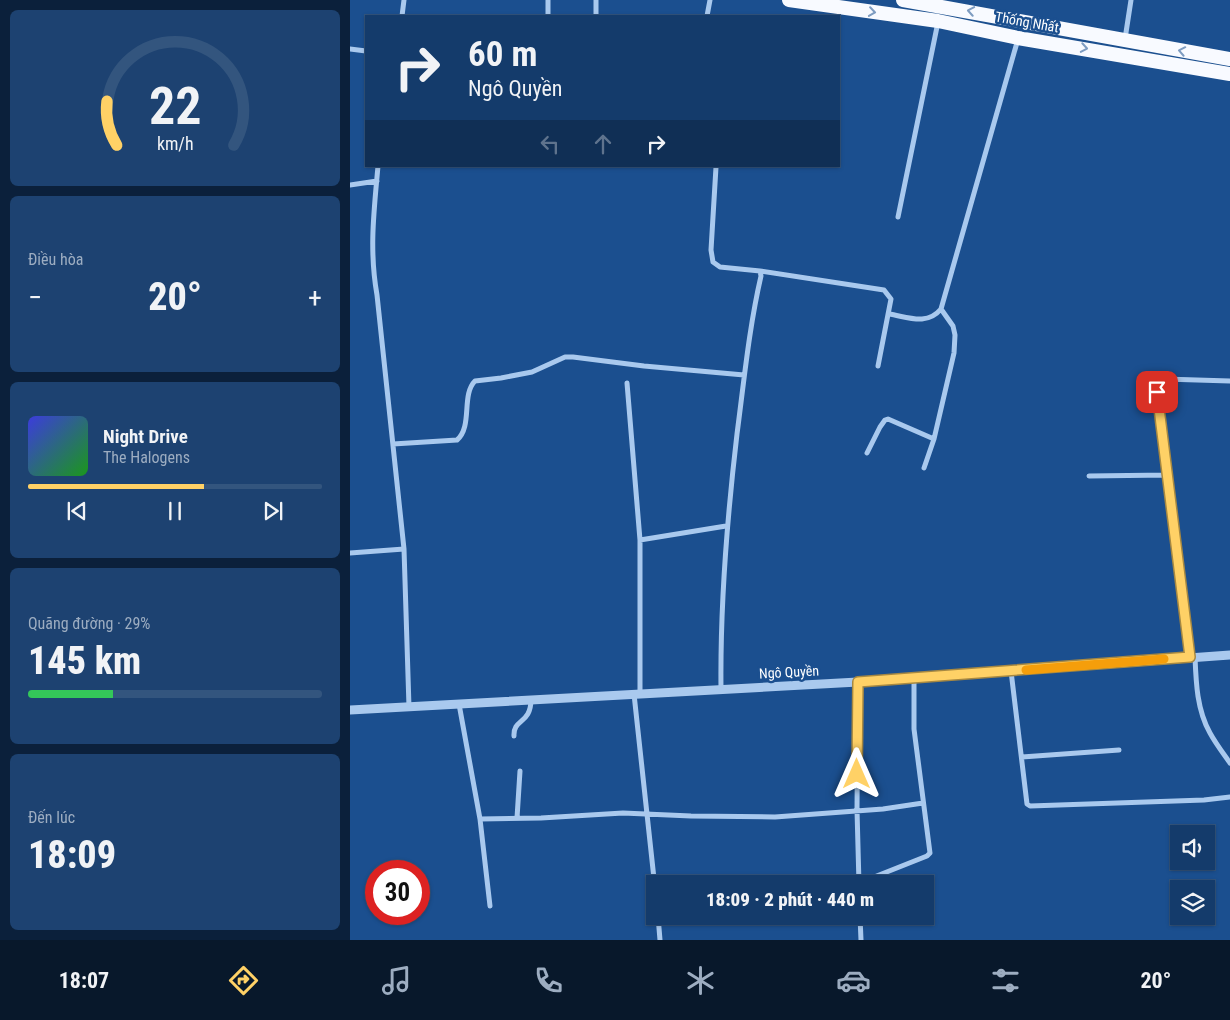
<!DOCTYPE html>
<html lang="vi">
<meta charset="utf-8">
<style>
:root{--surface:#143b6b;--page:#1d4271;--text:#f1f3f6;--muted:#9dadc1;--line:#33557e;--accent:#ffd166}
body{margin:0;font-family:"Roboto Condensed",sans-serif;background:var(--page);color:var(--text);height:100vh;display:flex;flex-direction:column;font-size:19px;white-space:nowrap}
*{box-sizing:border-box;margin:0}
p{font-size:16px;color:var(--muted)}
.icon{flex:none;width:28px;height:28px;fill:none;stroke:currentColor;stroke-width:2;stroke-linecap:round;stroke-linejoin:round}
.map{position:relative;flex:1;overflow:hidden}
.side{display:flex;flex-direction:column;gap:10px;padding:10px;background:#0b203b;width:350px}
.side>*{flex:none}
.hud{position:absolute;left:15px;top:15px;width:475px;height:152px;border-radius:0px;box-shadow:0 1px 4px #0004,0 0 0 1px var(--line);background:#143b6b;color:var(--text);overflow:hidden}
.controls{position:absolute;left:820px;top:825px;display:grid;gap:10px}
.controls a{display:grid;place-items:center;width:45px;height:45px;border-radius:0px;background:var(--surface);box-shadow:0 1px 4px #0004,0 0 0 1px var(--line);font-size:25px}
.speed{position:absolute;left:15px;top:860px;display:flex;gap:10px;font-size:25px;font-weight:700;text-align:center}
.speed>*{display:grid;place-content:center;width:65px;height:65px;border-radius:50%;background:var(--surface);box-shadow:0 1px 4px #0004,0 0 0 1px var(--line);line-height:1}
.speed .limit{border:8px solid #d22;background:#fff;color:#111}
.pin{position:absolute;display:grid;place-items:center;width:42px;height:42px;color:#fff;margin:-21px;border-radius:10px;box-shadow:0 2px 8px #0006}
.me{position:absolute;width:55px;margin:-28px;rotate:0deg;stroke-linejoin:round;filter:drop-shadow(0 0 4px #0008)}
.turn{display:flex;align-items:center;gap:18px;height:105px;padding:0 20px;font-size:22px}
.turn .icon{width:65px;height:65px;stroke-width:2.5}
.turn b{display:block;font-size:35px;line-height:42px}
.lanes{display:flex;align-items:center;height:48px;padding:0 20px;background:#0003;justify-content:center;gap:25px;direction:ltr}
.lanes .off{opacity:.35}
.big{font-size:38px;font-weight:800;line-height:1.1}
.side .card{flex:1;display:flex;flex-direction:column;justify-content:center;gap:8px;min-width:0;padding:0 18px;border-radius:8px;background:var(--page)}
.side .dial{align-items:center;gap:0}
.dial svg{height:130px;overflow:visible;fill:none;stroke:var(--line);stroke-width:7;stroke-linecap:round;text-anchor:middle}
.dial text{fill:var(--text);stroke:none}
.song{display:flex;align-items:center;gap:15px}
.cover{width:60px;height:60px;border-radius:8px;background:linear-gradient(135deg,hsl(240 70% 55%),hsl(120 70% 35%))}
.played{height:5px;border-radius:2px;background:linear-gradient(90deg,var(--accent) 60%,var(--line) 60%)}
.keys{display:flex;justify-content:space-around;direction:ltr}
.heat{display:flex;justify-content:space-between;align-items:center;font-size:28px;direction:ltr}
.charge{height:8px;border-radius:4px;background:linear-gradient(90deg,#34c759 29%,var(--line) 0)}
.trip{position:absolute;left:296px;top:875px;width:288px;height:50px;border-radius:0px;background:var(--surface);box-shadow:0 1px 4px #0004,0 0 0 1px var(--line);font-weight:800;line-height:50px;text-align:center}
.tab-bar{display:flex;height:80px;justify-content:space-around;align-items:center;background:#08182b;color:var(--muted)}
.tab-bar .icon{width:35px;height:35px}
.tab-bar .selected{color:var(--accent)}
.tab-bar b{font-size:22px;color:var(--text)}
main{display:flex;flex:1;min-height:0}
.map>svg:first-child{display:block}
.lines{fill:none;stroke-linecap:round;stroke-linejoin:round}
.minor{stroke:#a9c9ee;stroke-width:5}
.tertiary{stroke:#a9c9ee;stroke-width:9}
.trunk{stroke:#f8faff;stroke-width:14}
.oneway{stroke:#7e9cc1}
.route-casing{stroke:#a68842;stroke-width:12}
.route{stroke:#ffd166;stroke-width:9}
.slow{stroke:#f59e0b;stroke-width:9}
.labels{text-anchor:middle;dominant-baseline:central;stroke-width:5;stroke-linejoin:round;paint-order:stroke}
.street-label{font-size:14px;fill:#fff;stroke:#1b4f8f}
</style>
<main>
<section class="side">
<div class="card dial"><svg viewBox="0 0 100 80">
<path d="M14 69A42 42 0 1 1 86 69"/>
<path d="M14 69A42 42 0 0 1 8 42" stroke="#ffd166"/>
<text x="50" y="56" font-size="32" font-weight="700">22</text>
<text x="50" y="72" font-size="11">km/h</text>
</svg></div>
<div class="card"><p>Điều hòa</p>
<div class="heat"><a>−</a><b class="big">20°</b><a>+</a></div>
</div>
<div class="card">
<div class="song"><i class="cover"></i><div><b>Night Drive</b><p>The Halogens</p></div></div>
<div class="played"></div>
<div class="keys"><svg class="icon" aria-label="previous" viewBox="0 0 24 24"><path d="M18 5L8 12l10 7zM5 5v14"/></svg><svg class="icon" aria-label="pause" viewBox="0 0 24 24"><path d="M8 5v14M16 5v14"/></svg><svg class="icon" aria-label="next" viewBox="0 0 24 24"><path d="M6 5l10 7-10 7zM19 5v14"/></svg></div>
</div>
<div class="card"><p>Quãng đường · 29%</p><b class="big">145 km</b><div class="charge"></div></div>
<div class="card"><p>Đến lúc</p><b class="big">18:09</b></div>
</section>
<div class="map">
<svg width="880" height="940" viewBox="0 0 880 940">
<rect width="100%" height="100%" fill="#1b4f8f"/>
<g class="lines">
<path class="minor" d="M52 16 54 0
M198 16V0
M246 16V0
M357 16 360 0
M775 39 781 0
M0 49 16 51
M28 166C24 211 19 250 27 295L54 549 59 707
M366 167 361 250 363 262 370 267 410 271
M0 185 27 181
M548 217 588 22
M539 314C558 317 577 326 591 309L668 39
M277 383 290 540V694
M43 444 107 440C123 426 111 395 125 381L151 378 182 372 215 357H223L294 366 394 375
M517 453 530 427 535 420 538 419 584 439
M574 468 584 439 604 353 605 335 603 326 591 309
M739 476 817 475
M290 540 376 526
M0 553 54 549
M840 657 807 392 809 382 814 379 880 381
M845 657C846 683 847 710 860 733 866 744 873 753 880 763
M661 671 677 804 680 806 854 800 880 797
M508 682 507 810 509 884
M371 689C370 603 377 519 387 434 394 381 399 328 411 276L410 271 534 290 541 299 528 366
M284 694 305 888
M109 704 130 819 140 906
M164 736C163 718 181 725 181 699
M672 757 769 750
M167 818 170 771
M130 819 191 818 273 813 341 816 425 817 533 809 573 803
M509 883 577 856 580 853 564 729V678
M308 916 310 940
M510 916 511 940"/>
<path class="tertiary" d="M0 710 508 682 880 655"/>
<path class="trunk" d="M439 0 588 21 668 38 880 74
M553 0 880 59"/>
</g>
<defs><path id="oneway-chevron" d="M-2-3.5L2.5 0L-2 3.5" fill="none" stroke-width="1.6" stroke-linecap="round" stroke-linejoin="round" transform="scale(1.25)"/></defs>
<g class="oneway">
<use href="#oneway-chevron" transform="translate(621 11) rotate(-170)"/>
<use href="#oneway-chevron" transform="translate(522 12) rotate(8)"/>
<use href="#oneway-chevron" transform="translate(734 48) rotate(10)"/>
<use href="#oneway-chevron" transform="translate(832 51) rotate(-169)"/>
</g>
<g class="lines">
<defs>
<path id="route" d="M507 774 508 682 840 657 807 392"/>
</defs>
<use href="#route" class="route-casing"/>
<use href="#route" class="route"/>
<path class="slow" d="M676 670 814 659"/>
</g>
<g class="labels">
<g class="street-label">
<text transform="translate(677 22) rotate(10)">Thống Nhất</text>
<text transform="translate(439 672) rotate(-3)">Ngô Quyền</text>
</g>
</g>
</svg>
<div class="controls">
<a><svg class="icon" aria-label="sound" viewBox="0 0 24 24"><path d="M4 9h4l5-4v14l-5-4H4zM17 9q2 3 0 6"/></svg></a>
<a><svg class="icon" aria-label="layers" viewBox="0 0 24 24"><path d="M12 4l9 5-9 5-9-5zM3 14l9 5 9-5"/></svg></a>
</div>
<div class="speed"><div class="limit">30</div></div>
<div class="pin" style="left:807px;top:392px;background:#d93025"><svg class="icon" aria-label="arrive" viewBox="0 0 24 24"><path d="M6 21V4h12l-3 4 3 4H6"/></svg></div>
<svg class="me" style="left:507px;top:774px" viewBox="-20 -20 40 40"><path d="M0-17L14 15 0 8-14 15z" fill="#ffd166" stroke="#fff" stroke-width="4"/></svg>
<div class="trip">18:09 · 2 phút · 440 m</div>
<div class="hud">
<div class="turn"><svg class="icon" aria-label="right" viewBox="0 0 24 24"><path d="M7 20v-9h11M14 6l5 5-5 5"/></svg><div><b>60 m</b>Ngô Quyền</div></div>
<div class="lanes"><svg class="icon off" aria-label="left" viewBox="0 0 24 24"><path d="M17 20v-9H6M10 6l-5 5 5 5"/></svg><svg class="icon off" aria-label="ahead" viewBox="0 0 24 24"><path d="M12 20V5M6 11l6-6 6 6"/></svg><svg class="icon" aria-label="right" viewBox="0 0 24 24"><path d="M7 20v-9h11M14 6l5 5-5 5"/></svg></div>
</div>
</div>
</main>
<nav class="tab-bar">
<b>18:07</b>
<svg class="icon selected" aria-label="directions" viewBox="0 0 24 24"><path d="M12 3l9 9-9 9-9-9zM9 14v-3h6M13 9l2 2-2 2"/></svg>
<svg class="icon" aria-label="music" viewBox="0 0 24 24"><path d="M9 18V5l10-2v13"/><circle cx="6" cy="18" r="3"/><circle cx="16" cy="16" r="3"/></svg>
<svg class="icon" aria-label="phone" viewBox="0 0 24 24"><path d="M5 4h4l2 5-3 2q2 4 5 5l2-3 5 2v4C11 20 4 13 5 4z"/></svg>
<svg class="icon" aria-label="climate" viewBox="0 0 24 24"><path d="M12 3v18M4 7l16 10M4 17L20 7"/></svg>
<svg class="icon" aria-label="car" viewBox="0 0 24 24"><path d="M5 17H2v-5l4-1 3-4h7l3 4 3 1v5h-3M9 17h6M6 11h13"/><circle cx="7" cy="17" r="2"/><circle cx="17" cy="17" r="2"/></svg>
<svg class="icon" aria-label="filters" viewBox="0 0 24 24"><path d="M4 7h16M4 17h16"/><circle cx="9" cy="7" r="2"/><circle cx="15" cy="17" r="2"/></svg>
<b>20°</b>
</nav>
